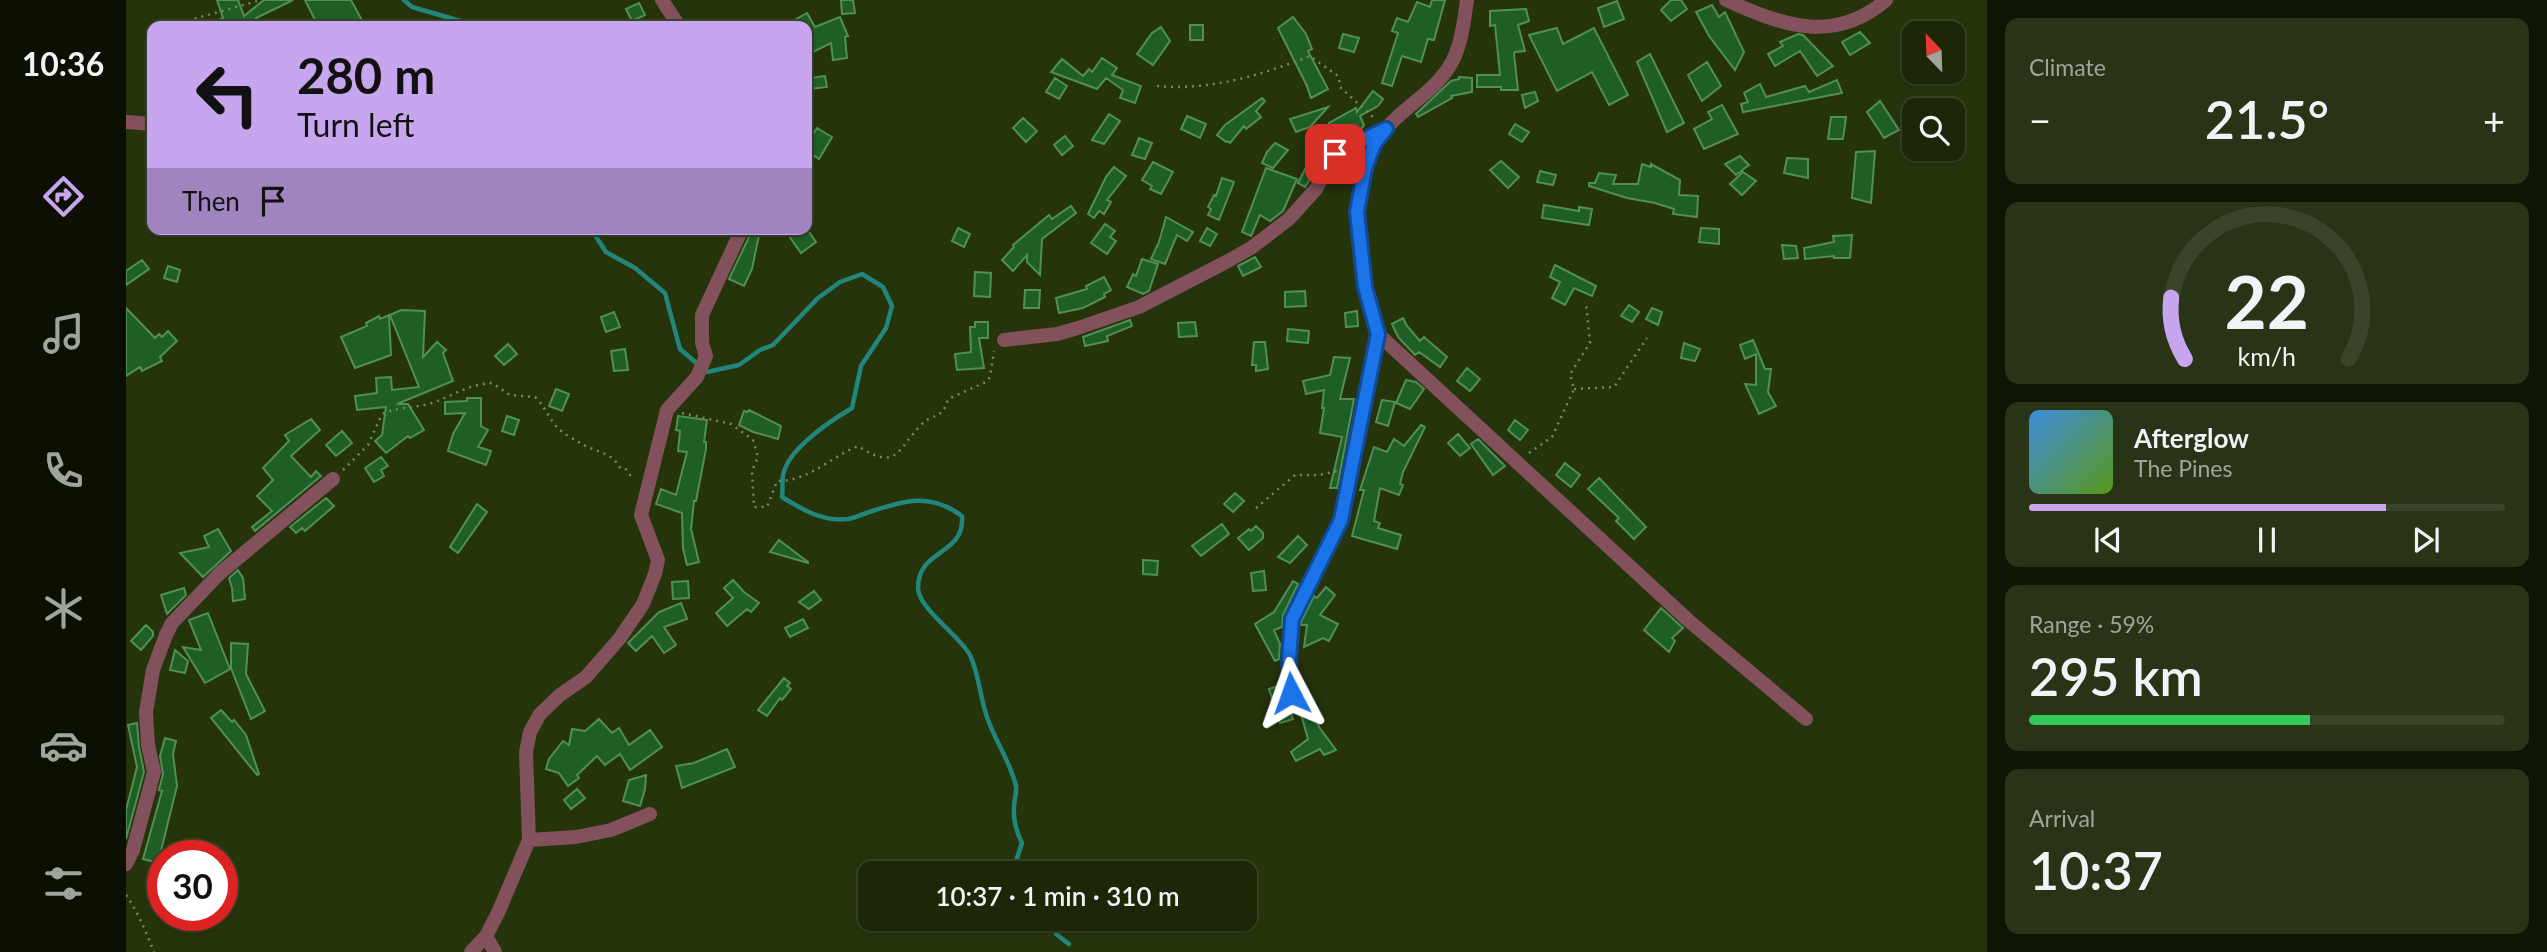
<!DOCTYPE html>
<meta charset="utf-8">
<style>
:root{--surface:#1c2708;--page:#293316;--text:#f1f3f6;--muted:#a0a59c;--line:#3a4429;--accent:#c8a6ef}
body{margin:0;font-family:Lato,sans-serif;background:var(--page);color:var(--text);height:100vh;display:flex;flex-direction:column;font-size:26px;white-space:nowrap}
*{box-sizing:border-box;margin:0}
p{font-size:23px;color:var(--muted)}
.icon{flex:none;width:38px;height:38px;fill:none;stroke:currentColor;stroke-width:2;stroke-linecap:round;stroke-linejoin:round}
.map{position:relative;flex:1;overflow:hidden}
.panel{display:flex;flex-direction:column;gap:18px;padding:18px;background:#0f1504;width:560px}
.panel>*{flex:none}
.top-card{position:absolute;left:21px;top:21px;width:665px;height:214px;border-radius:14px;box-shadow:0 2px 5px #0004,0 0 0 2px var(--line);background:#c8a6ef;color:#111;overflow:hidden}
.needle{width:46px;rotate:337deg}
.fabs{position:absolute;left:1776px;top:21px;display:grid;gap:14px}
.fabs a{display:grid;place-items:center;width:63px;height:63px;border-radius:14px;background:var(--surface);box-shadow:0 2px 5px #0004,0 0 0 2px var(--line);font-size:35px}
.speed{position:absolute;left:21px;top:840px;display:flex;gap:14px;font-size:35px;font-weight:700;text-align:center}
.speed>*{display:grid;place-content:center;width:91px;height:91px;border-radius:50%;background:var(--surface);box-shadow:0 2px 5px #0004,0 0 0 2px var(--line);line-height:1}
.speed .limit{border:10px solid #d22;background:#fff;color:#111}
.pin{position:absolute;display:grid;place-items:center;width:60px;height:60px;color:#fff;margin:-30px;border-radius:14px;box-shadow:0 4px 10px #0006}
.me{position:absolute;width:77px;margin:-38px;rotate:356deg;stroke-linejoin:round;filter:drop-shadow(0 0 5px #0008)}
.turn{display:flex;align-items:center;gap:24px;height:147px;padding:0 35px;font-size:32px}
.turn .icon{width:91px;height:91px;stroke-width:2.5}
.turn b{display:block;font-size:49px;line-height:60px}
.then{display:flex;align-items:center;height:66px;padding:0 35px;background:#0003;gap:14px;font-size:26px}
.big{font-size:52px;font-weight:600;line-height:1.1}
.panel .card{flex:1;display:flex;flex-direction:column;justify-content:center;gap:10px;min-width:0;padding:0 24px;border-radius:14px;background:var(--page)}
.panel .dial{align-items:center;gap:0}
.dial svg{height:182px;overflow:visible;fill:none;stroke:var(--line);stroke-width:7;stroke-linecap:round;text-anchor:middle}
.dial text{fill:var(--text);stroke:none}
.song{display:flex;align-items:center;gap:21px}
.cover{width:84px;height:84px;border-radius:10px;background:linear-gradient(135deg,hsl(210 70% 55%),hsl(90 70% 35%))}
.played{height:7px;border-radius:4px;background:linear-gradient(90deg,var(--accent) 75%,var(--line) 75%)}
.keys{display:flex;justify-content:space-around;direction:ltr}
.heat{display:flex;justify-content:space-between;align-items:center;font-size:38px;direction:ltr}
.charge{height:10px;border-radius:5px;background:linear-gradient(90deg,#34c759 59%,var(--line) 0)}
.trip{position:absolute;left:732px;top:861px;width:399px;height:70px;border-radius:14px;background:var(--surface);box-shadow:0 2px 5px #0004,0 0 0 2px var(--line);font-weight:600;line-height:70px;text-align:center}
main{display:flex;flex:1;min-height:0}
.dock{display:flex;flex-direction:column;width:126px;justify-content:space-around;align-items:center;background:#0b1003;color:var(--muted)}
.dock .icon{width:49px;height:49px}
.dock .on{color:var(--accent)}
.dock b{font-size:32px;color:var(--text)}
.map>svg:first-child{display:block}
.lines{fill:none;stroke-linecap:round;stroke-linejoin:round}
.stream{stroke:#22867d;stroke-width:4.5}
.building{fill:#1f5e27;stroke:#518f55;stroke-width:2}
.path{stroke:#78875f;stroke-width:2.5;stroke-dasharray:2 5;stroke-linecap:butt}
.minor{stroke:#82515c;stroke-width:14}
.route-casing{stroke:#114b97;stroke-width:18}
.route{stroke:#1a73e8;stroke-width:12}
</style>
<main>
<nav class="dock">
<b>10:36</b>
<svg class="icon on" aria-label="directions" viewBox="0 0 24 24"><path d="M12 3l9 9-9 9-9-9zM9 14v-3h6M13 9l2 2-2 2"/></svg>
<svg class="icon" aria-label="music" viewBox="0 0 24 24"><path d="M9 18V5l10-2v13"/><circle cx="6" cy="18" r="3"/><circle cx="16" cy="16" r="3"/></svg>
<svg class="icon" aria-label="phone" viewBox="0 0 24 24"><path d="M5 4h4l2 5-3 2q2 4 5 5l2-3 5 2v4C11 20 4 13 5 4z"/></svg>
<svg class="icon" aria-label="climate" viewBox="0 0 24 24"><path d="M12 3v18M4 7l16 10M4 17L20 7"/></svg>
<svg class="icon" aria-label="car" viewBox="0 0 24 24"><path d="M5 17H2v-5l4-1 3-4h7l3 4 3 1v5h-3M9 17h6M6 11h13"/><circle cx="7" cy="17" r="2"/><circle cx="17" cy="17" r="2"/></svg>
<svg class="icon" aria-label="filters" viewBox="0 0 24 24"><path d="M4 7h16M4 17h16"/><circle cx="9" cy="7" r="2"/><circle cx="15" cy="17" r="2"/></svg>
</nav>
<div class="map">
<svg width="1861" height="952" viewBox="0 0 1861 952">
<rect width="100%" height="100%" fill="#26340b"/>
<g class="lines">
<path class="stream" d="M278 0 286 7 352 26
M465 229 480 252 509 268 539 293 554 349 581 372 613 365 634 350 647 345 692 298 714 282 736 274 757 287 766 306 760 328 735 366 726 408C704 421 662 449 657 475 656 482 657 490 656 497 677 510 697 522 722 519 729 518 736 514 743 512 778 501 804 492 836 516 839 556 792 548 792 588 792 608 834 636 844 655 853 674 854 697 861 717 869 741 884 761 890 786 891 793 888 800 888 807 887 821 890 831 896 843L891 858 893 869 897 873
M925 919 930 934 943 944"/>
</g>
<path class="building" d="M91 0H112L118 16 138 0H167L130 18 133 22 127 26H82L97 18Z
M179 0H225L239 26H192Z
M715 0H727L729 13 716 14Z
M1306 0H1319L1308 40 1302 39 1295 62 1276 56 1266 86 1256 83 1272 33 1266 31 1271 18 1282 22 1291 2 1304 7Z
M1545 0H1555L1561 9 1545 21 1535 10Z
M1491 1 1498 19 1478 27 1472 8Z
M513 3 519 15 506 21 500 9Z
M1586 5 1593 17 1599 12 1618 52 1609 70 1583 36 1570 12Z
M1400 9 1403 21 1392 25 1399 51 1389 52 1388 54 1392 90H1375V87H1351V75H1374L1369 25 1364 26V11Z
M681 13 689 27 714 17 722 36 719 37 721 58 707 60 705 43 681 55V26H658Z
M1167 17 1180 34 1186 49 1182 51 1202 89 1185 98 1181 86 1152 28Z
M1064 25H1077V40H1064Z
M1035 27 1044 41 1027 65 1011 54 1026 33Z
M1431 28 1437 44 1468 28 1502 95 1483 105 1466 72 1431 91 1403 35Z
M1734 32 1744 43 1724 55 1716 42Z
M1217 34 1233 38 1228 52 1213 48Z
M1672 34 1677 35 1707 66 1691 76 1674 51 1649 66 1642 54 1657 46 1654 42Z
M1524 54 1558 123 1541 132 1511 62Z
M976 58 991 68 986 75 1015 86 1009 103 994 98 997 90 980 78 971 89 925 72 936 59 957 76 963 69 966 72Z
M1581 62 1595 86 1576 101 1562 75Z
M699 76 701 87 684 89 683 78Z
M1333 77 1346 78V92L1325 96 1326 98 1292 117 1290 114 1325 81 1333 79Z
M929 78 941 86 933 99 920 92Z
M1711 80 1716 93 1617 112 1615 104 1622 102 1618 93 1634 84 1640 97 1679 86 1683 92Z
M1247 91 1257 99 1252 106 1234 116 1238 125 1235 129 1218 135 1195 138 1203 123 1230 108 1231 112Z
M1409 92 1412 101 1399 108 1396 95Z
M1136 98 1139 101 1130 111 1135 117 1120 129 1118 126 1104 143 1101 141 1100 142 1091 135 1099 125Z
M1754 101 1773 130 1758 138 1741 112Z
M1596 105 1612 134 1578 149 1568 129 1586 119 1582 112Z
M1202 107 1184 127 1170 132 1164 119Z
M983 114 994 121 978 144 966 140Z
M1061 116 1080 124 1074 138 1055 129Z
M1705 117H1720L1717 139H1702Z
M897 118 911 131 900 142 887 128Z
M1389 124 1403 132 1396 142 1383 134Z
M691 128 706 137 693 159 681 151V143Z
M939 136 947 146 936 155 928 145Z
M1013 138 1026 143 1019 159 1006 155Z
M1149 143 1162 150 1147 168 1136 163 1141 152Z
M1749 151 1745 203 1726 198 1730 152Z
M1614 156 1623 165 1610 175 1599 164Z
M1661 158 1682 159V178L1658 173Z
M1375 161 1393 177 1382 188 1364 170Z
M1027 162 1047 172 1035 194 1024 189 1026 186 1016 180Z
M1182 163 1190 170 1179 187 1172 183Z
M1516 164 1525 167V164L1554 180 1553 195 1572 196 1571 217 1547 214 1548 209 1529 203 1501 198 1463 186V183H1469L1473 173 1490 175 1487 184H1512Z
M988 167 1000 176 981 200 985 202 978 214 973 211 968 218 962 214 980 177Z
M1140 168 1171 179 1157 211 1144 221 1134 215 1125 236 1116 232Z
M1414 171 1430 175 1427 185 1411 182Z
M1617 172 1630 181 1616 195 1604 184Z
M1096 178 1108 182 1093 220 1082 215 1085 209 1082 207 1088 195 1090 196Z
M1418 205 1453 211V207L1466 209 1463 225 1416 218Z
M945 206 950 213 916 239 914 275 901 262V255L887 271 876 260 888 247 887 245 923 215 926 219Z
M1040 217 1067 232 1061 241 1051 235 1039 264 1025 259 1033 242Z
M979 224 989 231 984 237 990 241 981 254 965 243Z
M832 228 844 234 838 247 826 241Z
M1081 228 1091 234 1084 246 1074 241Z
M1575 228 1593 229V244L1573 242Z
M672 229H681L690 242 675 253 663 236Z
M625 233 633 235 626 269 618 286 603 279Z
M1726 235 1724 258H1708V256L1679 259 1678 248 1708 242 1707 236Z
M1656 245 1670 246 1672 258 1658 259Z
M1129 257 1135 267 1117 276 1112 266Z
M1016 259 1032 264 1023 291 1017 294 1001 287 1007 274 1010 276Z
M16 260 23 269 0 285V271Z
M1429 265 1470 286 1466 296 1448 288 1439 305 1426 298 1434 282 1424 277Z
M42 266 54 270 51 282 38 278Z
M849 272 865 273 864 297 848 296Z
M978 277 985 290 978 294 979 297 957 308 933 313 930 298 961 289 960 286Z
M899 290H914L913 308H898Z
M1179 291 1180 306 1159 307V292Z
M1503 305 1513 312 1506 322 1495 316Z
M0 308 29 338 33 334 36 337 42 331 51 341 34 357 36 361 16 371 14 367 0 376Z
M1526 308 1536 312 1532 325 1520 319Z
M275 310 299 311 297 357 311 342 320 350 317 353 327 381 271 404H282L298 430 284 438 282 436 260 453 249 441 256 435 260 407 231 410 229 396 251 393 250 378 265 377 266 390 293 387 264 315Z
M1231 311 1232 326 1220 327 1219 313Z
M488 312 494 327 480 332 475 317Z
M263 315 265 355 229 368 215 337 241 326 240 323 253 316 254 319Z
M1277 318 1281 326 1294 341 1298 337 1321 357 1314 367 1293 352 1289 355 1272 337 1266 324Z
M1004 320 1006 326 981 336 982 341 959 346 957 337Z
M849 322H862V338H853L858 368 831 370 829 354 845 352 844 327H849Z
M1069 322 1071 336 1053 337 1052 323Z
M1162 329 1183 331 1182 343 1161 341Z
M1627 340 1639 369H1645L1642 392 1650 406 1633 414 1619 384 1630 385V354L1619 359 1614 345Z
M1128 342H1139L1142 369 1130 371V365H1126Z
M1558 343 1574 349 1569 361 1555 358Z
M382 344 391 354 378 365 369 356Z
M499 349 502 370 488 371 485 351Z
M1208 357 1224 358 1214 399H1228L1211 488H1204L1216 437 1194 433 1198 408H1196L1198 390 1180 394 1177 381 1204 375Z
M1341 368 1354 379 1344 391 1331 381Z
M1280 380 1290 382 1298 389 1284 409 1270 403Z
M430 389 443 394 436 411 423 406Z
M341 398H355V426L362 430 352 447 365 451 360 465 322 451 327 434 339 413 319 414V402L341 401Z
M1256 400 1269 402 1262 426 1250 422Z
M623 410 655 426 652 439 627 432 613 425 618 411 622 412Z
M381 416 393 420 388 435 376 431Z
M552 416 581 420 578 442H580V449L570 501H568L565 529 573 562 561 565 557 548 556 513 530 504 535 489 550 495 561 452 552 451 554 431 550 430Z
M185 419 194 430 165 456 185 477 190 471 195 476 129 531 126 527 146 511 131 496 147 480 137 468 163 441 159 435Z
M1389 420 1402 430 1394 440 1382 430Z
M1295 425 1299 427 1277 472 1274 484 1277 485 1273 495 1254 488 1248 521 1254 523 1252 528 1275 535 1271 549 1226 536 1238 490H1234L1248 447 1261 452 1268 439 1278 446Z
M216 431 226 443 210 456 200 445Z
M1332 434 1344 448 1334 456 1322 443Z
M1352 439 1379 466 1367 475 1345 444Z
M255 457 262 466 255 470 258 476 248 482 239 468Z
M1439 463 1454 475 1445 487 1430 475Z
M1473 478 1520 527 1508 539 1490 521 1493 518 1462 489Z
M1109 493 1118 501 1107 512 1098 504Z
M200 498 208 506 179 531 176 528 170 533 164 527Z
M351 504 361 512 332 553 324 547Z
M1096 524 1103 534 1075 556 1066 546Z
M1130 526 1137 533V538L1123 550 1112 538 1123 529 1125 531Z
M92 529 105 551 77 577 54 553 83 547 78 536Z
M1172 536 1181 545 1164 563 1152 557Z
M653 540 682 562V563L644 552Z
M1017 560 1032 561 1031 575 1017 574Z
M112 570 117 578 119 599 107 601 106 588 103 578Z
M1138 571 1140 590 1127 591 1125 573Z
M607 580 618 592 633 603 625 612 621 609 601 626 590 613 607 598 598 588Z
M562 581 563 598 547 599 546 582Z
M1167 581 1172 584 1157 615 1156 627 1148 630 1154 644 1153 659 1149 661 1129 624 1148 612Z
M1200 587 1209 595 1194 615 1212 624 1203 641 1197 638 1178 647 1181 625H1175V622L1188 596 1191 598Z
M58 588 60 595 41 614 35 595Z
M688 591 695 600 683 609 673 602Z
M555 603 561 619 538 627 550 645 538 653 526 636 510 651 502 643 533 612Z
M1535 608 1557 628 1546 638 1549 641 1543 652 1518 630Z
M82 613 104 669 79 683 57 647 75 650 63 620Z
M677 619 682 628 664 637 659 628Z
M20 625 27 632V636L15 650 5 641Z
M105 643 122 644 120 674 139 711 125 719 105 668Z
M49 650 62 661 59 673 44 670Z
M658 678 664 683 661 686 665 689 656 700 654 698 641 716 632 710Z
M1155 685 1157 698 1162 702 1167 719 1154 723 1143 689Z
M95 710 106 722 108 720 120 735 133 774 131 775 85 718Z
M1189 710 1193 727 1210 750 1198 755 1194 749 1170 761 1165 752 1182 739 1175 714Z
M473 719 486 733 493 728 503 745 524 730 536 747 504 770 494 754 479 765 471 756 451 775 453 778 442 786 433 773 420 769 423 759 437 741 443 745 446 729 459 731Z
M11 723 13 747 18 772 0 839V810L11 767 2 725Z
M39 738 50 741 47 754 51 786 32 863 17 859 36 791 33 790 37 774 34 756Z
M601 749 609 767 556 788 550 766 568 763Z
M520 775 519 789 514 806 497 801 503 780Z
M451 789 459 798 445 809 438 800Z"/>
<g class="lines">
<path class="path" d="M57 26 64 20 135 0
M1031 86C1084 91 1135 75 1184 56L1212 76 1215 88 1248 118
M1448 389 1488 387 1521 338
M556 413 605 424 627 440 632 457 626 471 628 507H641L651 481C681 482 705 457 732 446 772 472 771 449 795 425 807 412 816 421 822 399L860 382 864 377 868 351
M1403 453 1426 437 1448 389 1444 374 1464 343 1460 302
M217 470 242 445 256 414C272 407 287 408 303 404 325 397 342 384 366 383L384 395 409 397C418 405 421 415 429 425 436 433 447 439 456 444 470 452 487 453 493 467L499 468 504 475 510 474
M1130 508 1169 475H1192L1212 471
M0 895C12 912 20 932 28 952"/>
<path class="minor" d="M536 0 553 26
M1341 0C1338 22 1335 49 1323 67 1307 93 1276 108 1258 131 1214 187 1234 272 1252 334L1563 621 1680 719
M1600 0C1655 25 1708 45 1760 0
M0 122 26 124
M878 340 931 334 952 328 1013 307 1102 261 1125 248 1163 219 1190 189 1209 154 1256 131
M1165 693 1163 659 1166 619 1215 520 1252 334
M403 840 450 837 485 830 524 814
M0 864 7 850 28 772 22 745 20 712 27 670 40 635 46 623 94 573 207 479
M360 936 369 952
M345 952 360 936 372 913 403 840 400 752 404 732 414 714 434 695 460 677 494 638 517 604 529 574 532 560 515 515 541 410 571 377 580 356 576 343V315L616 229"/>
</g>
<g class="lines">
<defs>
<path id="route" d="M1165 693 1163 659 1166 619 1215 520 1252 334 1239 287 1231 212 1239 168 1248 144 1260 129 1209 154"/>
</defs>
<use href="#route" class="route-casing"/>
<use href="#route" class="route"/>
</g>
</svg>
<div class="fabs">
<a><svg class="needle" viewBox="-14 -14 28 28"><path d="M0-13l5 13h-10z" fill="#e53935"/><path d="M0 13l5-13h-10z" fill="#a0a59c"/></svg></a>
<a><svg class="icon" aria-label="search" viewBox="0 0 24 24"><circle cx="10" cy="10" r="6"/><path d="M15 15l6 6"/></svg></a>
</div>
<div class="speed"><div class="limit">30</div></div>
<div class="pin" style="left:1209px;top:154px;background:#d93025"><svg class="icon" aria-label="arrive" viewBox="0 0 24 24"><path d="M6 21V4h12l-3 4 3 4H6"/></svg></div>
<svg class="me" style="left:1165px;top:693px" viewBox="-20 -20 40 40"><path d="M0-17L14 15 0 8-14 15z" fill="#1a73e8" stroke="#fff" stroke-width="4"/></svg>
<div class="trip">10:37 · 1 min · 310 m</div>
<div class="top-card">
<div class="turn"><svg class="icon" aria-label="left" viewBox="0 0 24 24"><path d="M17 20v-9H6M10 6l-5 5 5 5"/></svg><div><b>280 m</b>Turn left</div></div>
<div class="then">Then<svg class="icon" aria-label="arrive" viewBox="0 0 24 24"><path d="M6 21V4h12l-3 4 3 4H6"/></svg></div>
</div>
</div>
<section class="panel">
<div class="card"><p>Climate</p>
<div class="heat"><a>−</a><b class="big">21.5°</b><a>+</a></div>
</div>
<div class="card dial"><svg viewBox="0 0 100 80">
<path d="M14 69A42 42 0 1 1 86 69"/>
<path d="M14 69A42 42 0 0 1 8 42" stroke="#c8a6ef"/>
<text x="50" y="56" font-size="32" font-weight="700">22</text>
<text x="50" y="72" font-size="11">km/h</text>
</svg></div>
<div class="card">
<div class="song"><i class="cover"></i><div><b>Afterglow</b><p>The Pines</p></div></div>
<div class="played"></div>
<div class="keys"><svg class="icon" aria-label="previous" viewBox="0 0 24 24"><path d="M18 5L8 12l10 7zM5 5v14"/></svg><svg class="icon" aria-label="pause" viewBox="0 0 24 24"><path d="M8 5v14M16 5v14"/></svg><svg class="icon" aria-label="next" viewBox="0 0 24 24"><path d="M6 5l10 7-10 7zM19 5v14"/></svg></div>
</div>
<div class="card"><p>Range · 59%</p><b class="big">295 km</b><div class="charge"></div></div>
<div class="card"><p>Arrival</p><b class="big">10:37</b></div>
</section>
</main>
